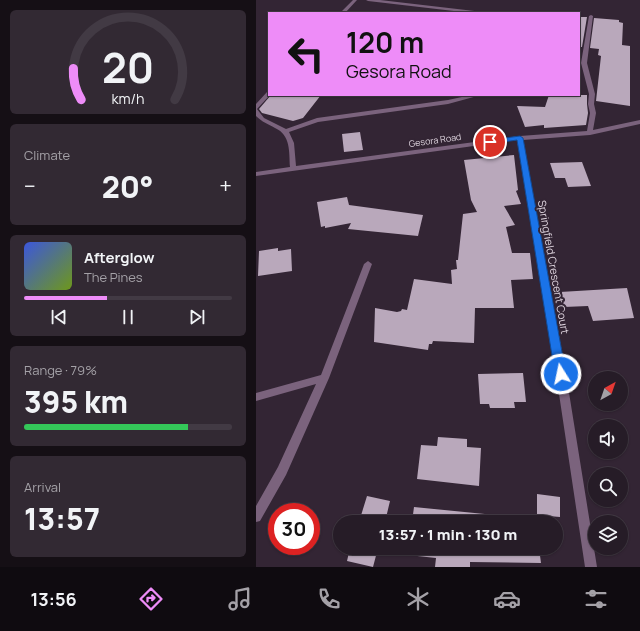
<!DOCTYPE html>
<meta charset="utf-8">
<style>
:root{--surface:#261c27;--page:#322933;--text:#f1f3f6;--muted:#a4a1a7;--line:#423a44;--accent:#ee8cf8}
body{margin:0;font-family:Manrope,sans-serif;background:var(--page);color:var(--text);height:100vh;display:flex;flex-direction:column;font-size:15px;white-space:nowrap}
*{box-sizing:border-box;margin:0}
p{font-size:13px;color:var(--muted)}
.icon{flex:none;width:22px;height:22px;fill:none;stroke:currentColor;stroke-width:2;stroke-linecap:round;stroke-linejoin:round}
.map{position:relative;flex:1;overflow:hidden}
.side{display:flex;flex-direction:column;gap:10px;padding:10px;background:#150f15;width:256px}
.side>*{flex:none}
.guide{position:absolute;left:12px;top:12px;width:312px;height:84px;border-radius:0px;box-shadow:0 1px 3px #0004,0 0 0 1px var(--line);background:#ee8cf8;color:#111;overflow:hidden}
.needle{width:26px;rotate:40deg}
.controls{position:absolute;left:332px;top:371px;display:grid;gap:8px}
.controls a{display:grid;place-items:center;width:40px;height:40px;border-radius:50%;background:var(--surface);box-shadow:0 1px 3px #0004,0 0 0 1px var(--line);font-size:20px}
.speed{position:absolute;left:12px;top:503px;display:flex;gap:8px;font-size:20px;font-weight:700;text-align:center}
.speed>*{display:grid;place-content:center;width:52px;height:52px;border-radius:50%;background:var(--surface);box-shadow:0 1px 3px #0004,0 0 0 1px var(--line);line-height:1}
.speed .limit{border:6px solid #d22;background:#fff;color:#111}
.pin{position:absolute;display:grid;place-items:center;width:34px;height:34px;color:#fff;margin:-17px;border:2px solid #fff;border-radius:50%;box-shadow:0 1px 4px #0007}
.me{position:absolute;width:44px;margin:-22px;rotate:350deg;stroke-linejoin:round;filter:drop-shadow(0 0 3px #0008)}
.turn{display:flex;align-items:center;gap:14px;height:84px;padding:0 12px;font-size:18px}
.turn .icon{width:52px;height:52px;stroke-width:2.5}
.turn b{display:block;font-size:28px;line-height:34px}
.big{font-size:30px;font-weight:800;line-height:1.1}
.side .card{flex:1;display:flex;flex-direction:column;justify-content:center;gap:6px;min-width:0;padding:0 14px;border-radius:6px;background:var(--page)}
.side .dial{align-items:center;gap:0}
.dial svg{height:104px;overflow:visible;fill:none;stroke:var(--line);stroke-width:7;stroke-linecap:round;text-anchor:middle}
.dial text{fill:var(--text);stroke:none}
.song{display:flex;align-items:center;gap:12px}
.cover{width:48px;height:48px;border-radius:6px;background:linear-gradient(135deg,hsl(230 70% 55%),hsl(80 70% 35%))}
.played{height:4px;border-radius:2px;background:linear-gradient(90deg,var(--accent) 40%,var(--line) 40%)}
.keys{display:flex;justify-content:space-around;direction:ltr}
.heat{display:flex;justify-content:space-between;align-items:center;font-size:22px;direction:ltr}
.charge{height:6px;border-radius:3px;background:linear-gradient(90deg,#34c759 79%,var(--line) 0)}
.trip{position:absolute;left:77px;top:515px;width:230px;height:40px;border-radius:20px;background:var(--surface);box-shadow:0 1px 3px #0004,0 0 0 1px var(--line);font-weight:800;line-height:40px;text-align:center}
.tabs{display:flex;height:64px;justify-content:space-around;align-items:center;background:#0f0b10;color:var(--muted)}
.tabs .icon{width:28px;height:28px}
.tabs .selected{color:var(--accent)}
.tabs b{font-size:18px;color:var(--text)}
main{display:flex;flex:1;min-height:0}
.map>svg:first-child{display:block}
.building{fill:#b9a8bb}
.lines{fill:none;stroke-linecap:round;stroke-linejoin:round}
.lane{fill:#7b637d;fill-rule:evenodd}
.street{fill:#7b637d;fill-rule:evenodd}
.route{fill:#1a73e8;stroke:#114b97}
.labels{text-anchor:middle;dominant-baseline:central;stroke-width:4;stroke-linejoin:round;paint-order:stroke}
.far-street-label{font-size:9px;fill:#ded4de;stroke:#332534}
.street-label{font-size:11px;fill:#ded4de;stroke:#332534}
</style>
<main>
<section class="side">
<div class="card dial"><svg viewBox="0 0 100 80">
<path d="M14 69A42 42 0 1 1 86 69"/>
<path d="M14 69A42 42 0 0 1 8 45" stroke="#ee8cf8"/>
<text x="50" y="56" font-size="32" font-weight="700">20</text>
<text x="50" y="72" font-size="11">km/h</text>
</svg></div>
<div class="card"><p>Climate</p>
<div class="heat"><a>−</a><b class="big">20°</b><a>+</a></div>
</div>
<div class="card">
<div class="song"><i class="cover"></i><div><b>Afterglow</b><p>The Pines</p></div></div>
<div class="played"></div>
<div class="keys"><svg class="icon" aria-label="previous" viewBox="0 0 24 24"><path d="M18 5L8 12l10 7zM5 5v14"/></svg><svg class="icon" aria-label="pause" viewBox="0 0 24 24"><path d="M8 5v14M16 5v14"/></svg><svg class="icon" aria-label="next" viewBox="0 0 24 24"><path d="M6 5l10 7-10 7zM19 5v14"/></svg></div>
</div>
<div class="card"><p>Range · 79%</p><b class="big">395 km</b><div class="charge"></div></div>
<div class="card"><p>Arrival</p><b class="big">13:57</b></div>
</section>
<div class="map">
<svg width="384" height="567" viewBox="0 0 384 567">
<rect width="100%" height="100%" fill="#332534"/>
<path class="building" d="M323 17H331L326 47H323Z
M338 18 363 20V22L367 23 366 45 374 46V106L340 101 345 56 342 55 343 49 334 48Z
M15 95 38 96 65 95 47 118 37 121 6 113 3 109Z
M293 95H331V104L332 113 330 125 288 128V125L269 127 261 106 289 107Z
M104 132 107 150 88 152 86 134Z
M258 155 262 190 260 191 265 204 248 206 259 225 250 227 256 253H274L277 279 255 280 258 308H219L218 343 177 341 176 344H173L172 350 118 342 119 308 141 312 145 311 146 309 151 310 158 279 196 284 195 270 201 269 200 260H202L207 214 221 212 215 200 208 160Z
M326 162 335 186 312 187 309 178H299L294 163Z
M91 197 93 205 167 215 162 236 92 229 95 223 69 228V226L65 227 61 202Z
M22 248V251L35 249 36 271 2 276 3 251Z
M371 288 378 318 337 321 332 306 308 307 304 292Z
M267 373 270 402H258L259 408H234L233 404H224L222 374Z
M182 437 211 439V447L225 448 223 486 161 479 165 445 181 446Z
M281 494 304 497V517L281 515Z
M111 496 134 501 129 522H103Z
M158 507 278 519V522H156Z
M94 548H122L117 567 91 561Z
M153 548H283L285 563 214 562V567H179L180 558 152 555Z"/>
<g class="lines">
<path class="lane" d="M112 261 116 264 73 378 30 475 4 521 0 522V506L22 467 60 384 0 401V393L65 375 108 264Z"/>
<path class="street" d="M97 0H101L89 13H84Z
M110 0H124L227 12 229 13H215L112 1Z
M335 15 337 16 331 63 339 94 338 104 340 113 337 130 384 120V124L334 135 267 140 310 374 341 567H329L300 374 261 140 0 176V172L34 167C33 152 35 135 19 128 12 124 6 122 0 116V104L11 92 13 91V95H14L1 109 8 118 30 129 61 118 192 100 215 95H225L192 104 62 122 33 132 38 143 40 166 264 136 331 131 334 113 332 104 333 94 325 63 333 16Z"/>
</g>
<path class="route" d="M264 136 267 138 310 374 308 378 305 379 301 378 299 374 261 140 234 144 230 142 234 140Z"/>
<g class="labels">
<g class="far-street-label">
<text transform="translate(179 140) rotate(-8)">Gesora Road</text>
</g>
<g class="street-label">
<text transform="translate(298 267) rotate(80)">Springfield Crescent Court</text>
</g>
</g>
</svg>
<div class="controls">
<a><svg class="needle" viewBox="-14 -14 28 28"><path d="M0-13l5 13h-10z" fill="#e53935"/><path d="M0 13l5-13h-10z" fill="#a4a1a7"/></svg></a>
<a><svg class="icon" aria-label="sound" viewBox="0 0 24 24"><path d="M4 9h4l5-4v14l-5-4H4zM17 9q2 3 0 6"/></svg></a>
<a><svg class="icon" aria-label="search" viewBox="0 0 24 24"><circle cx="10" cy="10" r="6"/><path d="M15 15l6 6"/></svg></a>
<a><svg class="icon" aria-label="layers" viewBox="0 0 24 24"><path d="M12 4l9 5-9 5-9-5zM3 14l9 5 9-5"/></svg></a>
</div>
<div class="speed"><div class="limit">30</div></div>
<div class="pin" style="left:234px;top:142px;background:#d93025"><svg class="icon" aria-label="arrive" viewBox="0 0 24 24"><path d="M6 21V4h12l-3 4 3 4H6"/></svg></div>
<svg class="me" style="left:305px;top:374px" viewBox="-20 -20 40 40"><circle r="17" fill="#1a73e8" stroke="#fff" stroke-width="3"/><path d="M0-11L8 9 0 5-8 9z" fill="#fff"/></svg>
<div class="trip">13:57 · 1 min · 130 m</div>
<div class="guide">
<div class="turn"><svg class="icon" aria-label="left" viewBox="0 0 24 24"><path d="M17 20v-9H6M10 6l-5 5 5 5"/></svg><div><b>120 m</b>Gesora Road</div></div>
</div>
</div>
</main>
<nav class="tabs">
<b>13:56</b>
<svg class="icon selected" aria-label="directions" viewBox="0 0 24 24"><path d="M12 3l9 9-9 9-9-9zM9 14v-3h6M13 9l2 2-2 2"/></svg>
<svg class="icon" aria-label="music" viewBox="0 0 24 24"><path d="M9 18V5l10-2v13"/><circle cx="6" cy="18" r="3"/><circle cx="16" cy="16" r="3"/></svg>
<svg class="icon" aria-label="phone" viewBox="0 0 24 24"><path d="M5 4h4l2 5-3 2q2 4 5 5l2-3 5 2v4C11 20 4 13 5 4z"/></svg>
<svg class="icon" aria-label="climate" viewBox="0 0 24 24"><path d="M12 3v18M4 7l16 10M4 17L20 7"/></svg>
<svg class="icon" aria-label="car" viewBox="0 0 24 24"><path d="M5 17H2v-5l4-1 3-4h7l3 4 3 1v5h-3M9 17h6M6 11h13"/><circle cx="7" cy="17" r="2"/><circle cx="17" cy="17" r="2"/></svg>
<svg class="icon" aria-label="filters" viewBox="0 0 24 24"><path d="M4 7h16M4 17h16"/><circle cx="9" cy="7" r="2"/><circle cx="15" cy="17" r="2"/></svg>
</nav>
